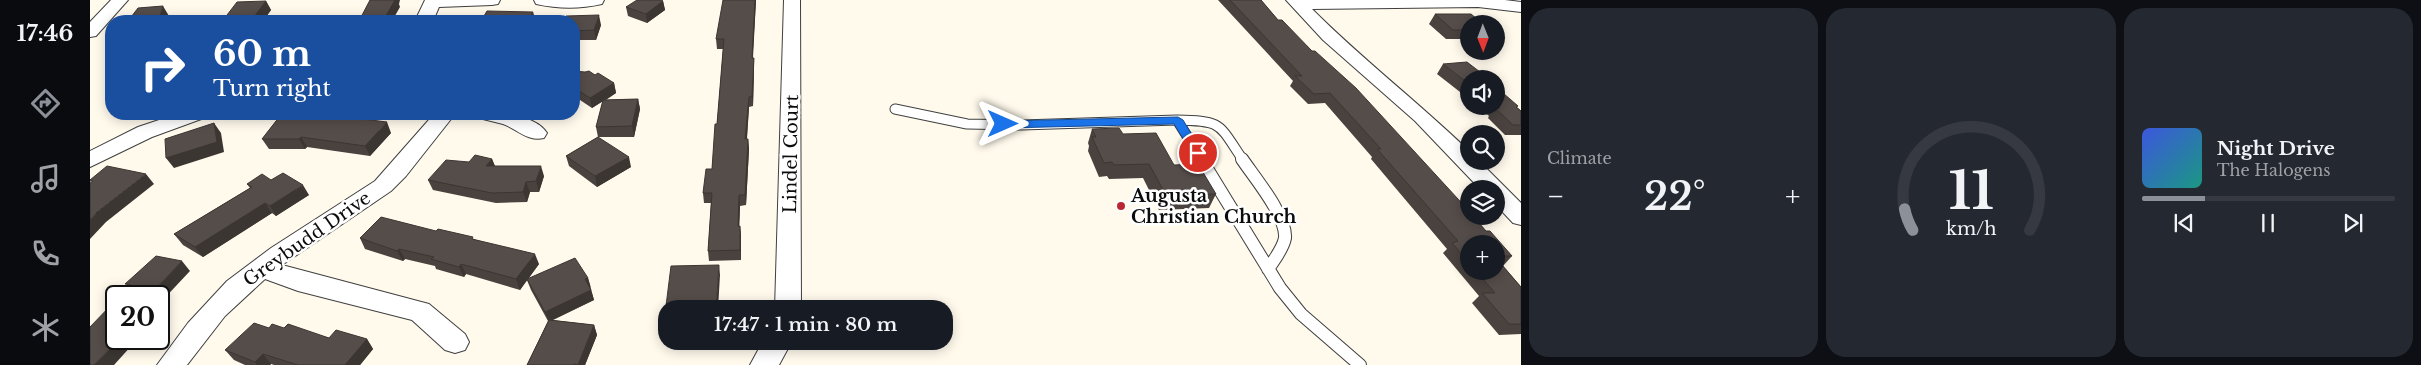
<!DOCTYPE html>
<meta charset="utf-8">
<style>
:root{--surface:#171b24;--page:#242831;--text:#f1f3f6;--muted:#9ea1a6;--line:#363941;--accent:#8c9099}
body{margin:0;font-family:"Libre Baskerville",serif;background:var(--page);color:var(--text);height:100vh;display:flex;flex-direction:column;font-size:19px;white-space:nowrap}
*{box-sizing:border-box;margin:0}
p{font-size:16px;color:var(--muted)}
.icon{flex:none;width:28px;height:28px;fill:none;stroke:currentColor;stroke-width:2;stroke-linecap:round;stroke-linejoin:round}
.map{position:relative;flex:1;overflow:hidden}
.panel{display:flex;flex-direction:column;gap:8px;padding:8px;background:#0d0f14;width:900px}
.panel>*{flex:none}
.banner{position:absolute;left:15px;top:15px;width:475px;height:105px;border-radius:20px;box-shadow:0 2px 12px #0003;background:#1a4fa0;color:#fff;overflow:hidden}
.needle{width:32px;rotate:179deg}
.tools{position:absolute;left:1370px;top:15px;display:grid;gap:10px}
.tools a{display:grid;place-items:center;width:45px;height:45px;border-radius:50%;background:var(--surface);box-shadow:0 2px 12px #0003;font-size:25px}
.speed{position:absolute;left:15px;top:285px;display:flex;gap:10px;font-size:25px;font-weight:700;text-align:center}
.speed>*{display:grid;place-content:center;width:65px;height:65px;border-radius:50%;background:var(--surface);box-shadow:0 2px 12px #0003;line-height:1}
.speed .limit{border:2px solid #111;border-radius:8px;background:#fff;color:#111}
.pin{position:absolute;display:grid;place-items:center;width:42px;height:42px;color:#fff;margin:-21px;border:2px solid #fff;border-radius:50%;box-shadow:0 1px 5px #0007}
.me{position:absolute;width:55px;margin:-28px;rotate:90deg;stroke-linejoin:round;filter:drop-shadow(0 0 4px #0008)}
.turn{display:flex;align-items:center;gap:18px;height:105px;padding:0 25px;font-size:22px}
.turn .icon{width:65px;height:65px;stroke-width:2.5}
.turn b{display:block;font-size:35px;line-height:42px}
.big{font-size:38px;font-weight:600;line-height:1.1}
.panel .tile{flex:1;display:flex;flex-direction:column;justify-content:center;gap:8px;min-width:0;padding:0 18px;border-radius:20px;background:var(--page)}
.panel .dial{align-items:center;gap:0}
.dial svg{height:130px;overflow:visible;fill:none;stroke:var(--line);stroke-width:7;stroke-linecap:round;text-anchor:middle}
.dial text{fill:var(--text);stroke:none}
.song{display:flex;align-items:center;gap:15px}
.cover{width:60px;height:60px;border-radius:8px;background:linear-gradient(135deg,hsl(230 70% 55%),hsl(170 70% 35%))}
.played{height:5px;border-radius:2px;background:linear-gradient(90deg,var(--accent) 25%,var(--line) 25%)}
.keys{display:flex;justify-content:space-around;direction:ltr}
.heat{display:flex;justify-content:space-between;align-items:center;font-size:28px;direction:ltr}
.panel .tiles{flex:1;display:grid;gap:8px;grid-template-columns:repeat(3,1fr)}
.trip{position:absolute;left:568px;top:300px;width:295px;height:50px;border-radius:20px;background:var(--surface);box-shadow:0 2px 12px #0003;font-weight:600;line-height:50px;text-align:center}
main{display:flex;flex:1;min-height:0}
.dock{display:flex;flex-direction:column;width:90px;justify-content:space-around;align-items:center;background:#090b0e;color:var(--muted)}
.dock .icon{width:35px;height:35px}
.dock .selected{color:var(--accent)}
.dock b{font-size:22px;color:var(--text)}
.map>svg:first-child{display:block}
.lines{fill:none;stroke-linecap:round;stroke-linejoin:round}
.service-far1-casing{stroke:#3f3f3f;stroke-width:11}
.service-casing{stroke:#3f3f3f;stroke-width:14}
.minor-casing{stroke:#3f3f3f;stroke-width:2}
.service-far1{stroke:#fff;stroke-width:9}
.service{stroke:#fff;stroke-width:12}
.minor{fill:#fff;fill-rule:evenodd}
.wall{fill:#49423f;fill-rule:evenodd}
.shaded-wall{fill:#3c3633}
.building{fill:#554d49;stroke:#3c3633}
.route{fill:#1a73e8;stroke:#114b97}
.poi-dot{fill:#ba2733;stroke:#fff;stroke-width:2}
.labels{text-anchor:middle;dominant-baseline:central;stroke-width:5;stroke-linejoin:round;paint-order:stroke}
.street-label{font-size:18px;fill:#0c0c0c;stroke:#fff}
.poi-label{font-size:18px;font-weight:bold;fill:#0c0c0c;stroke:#fff;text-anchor:start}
</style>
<main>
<nav class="dock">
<b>17:46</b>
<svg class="icon selected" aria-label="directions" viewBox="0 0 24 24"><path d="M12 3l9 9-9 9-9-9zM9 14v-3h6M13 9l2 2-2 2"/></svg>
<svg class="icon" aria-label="music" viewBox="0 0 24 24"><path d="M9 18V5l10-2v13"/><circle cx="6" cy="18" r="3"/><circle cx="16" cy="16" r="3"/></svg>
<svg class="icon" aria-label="phone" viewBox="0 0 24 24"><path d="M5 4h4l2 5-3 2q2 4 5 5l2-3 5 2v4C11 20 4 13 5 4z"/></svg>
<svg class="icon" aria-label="climate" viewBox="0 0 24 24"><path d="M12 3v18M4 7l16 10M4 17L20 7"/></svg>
</nav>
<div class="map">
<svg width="1431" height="365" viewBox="0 0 1431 365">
<rect width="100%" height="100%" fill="#fffaec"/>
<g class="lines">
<defs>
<path id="service-far1" d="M805 109 877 124 932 125 1087 120 1112 160
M1087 120C1133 121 1128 123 1153 160"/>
<path id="service" d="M1111 159 1190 288 1211 314 1270 365
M1152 159C1164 177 1197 216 1195 238 1193 249 1184 260 1178 269"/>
<path id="minor" d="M21 0H38L6 36 0 37V22Z
M335 0H410L408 4 402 5 349 7 343 21H325Z
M444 0H514L512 4C490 9 469 9 446 4Z
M694 0H710L711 309H685Z
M1196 0H1415L1431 2V12L1388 7 1222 9C1272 59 1328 102 1379 151V161H1389L1431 203V225L1423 223 1406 205V189H1390L1325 121 1233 40Z
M87 114H117L114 118 62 137 0 167V151L48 127Z
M344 114H365L316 176 301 191 192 265 339 304 375 334 379 342 375 350 365 353 355 350 322 320 208 291 175 279 135 316 97 365H67L98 323 137 281 181 248 285 181Z
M386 114C407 113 444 113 457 133L454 138C438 142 427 129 413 124 405 122 397 120 389 118Z
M673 341H702L689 365H660Z"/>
</defs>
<use href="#service-far1" class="service-far1-casing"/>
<use href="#service" class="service-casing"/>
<use href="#minor" class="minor-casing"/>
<use href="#service-far1" class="service-far1"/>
<use href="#service" class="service"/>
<use href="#minor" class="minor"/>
</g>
<path class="wall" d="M666 0 663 58 664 68 663 106 659 107 657 139H658L659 149 656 205 650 206 649 226H650L651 236V260L619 261 618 251 621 203H614L613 193 622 169 627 124 633 49H627L626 39Z
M1128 0H1171L1188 20 1396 231 1422 256 1413 266 1431 287V334L1409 335 1382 303 1389 296 1353 253 1357 249 1281 159 1282 157 1235 103 1218 104 1200 86 1203 81ZM1379 244H1406V271H1379Z
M176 1 181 10 173 21H136L134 19Z
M573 1 575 10 557 23 538 16 536 7Z
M1345 14 1379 24V39H1356L1339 24Z
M484 21 511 25 506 40H484Z
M1353 64 1379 79V99L1347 74Z
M484 71 505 75 524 83 526 93 516 100 548 99 550 109 544 137H508L541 167 507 187 479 166 476 156 508 137 506 127 513 101 502 108 484 96Z
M1406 87 1431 111V135H1415L1398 118 1399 116 1388 106H1406Z
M190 116 301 133 280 156 217 147 215 149H179L172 139Z
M1002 129 1033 134 1084 165 1126 194 1119 208 1069 210 1053 178 1019 179 1017 176 1009 177 998 151 999 146 998 143Z
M402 159 405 166 454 176 449 192H440L437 202 406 203 343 190 338 180 379 162Z
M181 180 219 195 186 216 182 213 113 257 93 245 84 234 160 188 157 184Z
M346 231 384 239 449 264 438 279 498 278 504 300 462 320 504 325 507 335 495 365H437L458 321 441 290 437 280 430 290 376 274 374 277 346 269 345 266 315 259 313 261 275 249 270 238Z
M179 328H194L239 338 277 339 283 349 270 365H184L181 364 180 365H155L144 360 135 350Z"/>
<path class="shaded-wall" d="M304 0H310L309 4 310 7 302 21H293Z
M665 0H666L662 68V58Z
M176 1 181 10 173 21H167L164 17Z
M573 1 575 10 557 23 556 14Z
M73 6 79 16 77 21H68Z
M443 12 446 21H438Z
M509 15 511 25 506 40 504 30Z
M664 58V68L663 106 662 96Z
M17 71H21V77Z
M524 83 526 93 502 108 500 98Z
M659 97V107L656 149 655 139Z
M548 99 550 109 544 137 542 126Z
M297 122 301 133 280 156 275 146Z
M124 123 131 133 134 152 84 168 76 158Z
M211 137 217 147 215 149 209 139Z
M658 139 659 149 656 205 655 195Z
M539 157 541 167 507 187 505 176Z
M402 159 406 169 396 166Z
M451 166 454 176 449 192 446 181Z
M56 174 64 184 16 222 0 239V220L7 212Z
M436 182 440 192 437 202 433 192Z
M213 185 219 195 186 216 180 206Z
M649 195 650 206 649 236 648 226Z
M175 203 182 213 113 257 105 247Z
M650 226 651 236V260L650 250Z
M309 249 315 259 313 261 307 251Z
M445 254 449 264 430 290 426 279Z
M92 261 100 271 69 304V296H58Z
M371 264 376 274 374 277 369 267Z
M629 265 630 275 628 309H626Z
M498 278 501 288 495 279Z
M501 290 504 300 459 322 455 312Z
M504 325 507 335 495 365H488Z
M29 339H44L41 342 43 344 24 365H4Z
M277 339 283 349 270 365H255Z
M173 354 181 364 180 365H167L165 362Z"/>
<path class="building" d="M280 0H305L293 21H269Z
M547 0H571L573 1 556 14 536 7Z
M633 0H665L662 58H664L662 96 659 97 655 139H658L655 195H649L648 226H650V250L618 251 622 193H613L616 169H622L625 124H627L634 39H626Z
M1140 0H1171L1188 20H1192L1222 51H1225L1266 88 1379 211V216H1383L1396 231H1400L1422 256H1406V244H1379V262L1362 243 1368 241 1287 149H1291L1240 93 1224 94 1205 76H1212Z
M176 1 164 17 134 19 147 2Z
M73 6 68 21H38L48 8Z
M397 11 443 12 438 21H391Z
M1345 14H1381L1393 24H1379V30H1363Z
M509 15 504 30 484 31V21H474L476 16Z
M1377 62 1399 79H1379V84L1353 64Z
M21 63V71H17Z
M484 71 495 72 499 71 505 75 508 73 524 83 500 98 484 88Z
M1406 87 1428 106 1426 107 1431 111V125H1423L1405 108H1410L1406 105Z
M548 99 542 126 506 127 513 100Z
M223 114H233L297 122 275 146 211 137 209 139H172L190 116Z
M124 123 127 142 76 158 75 139Z
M1029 128 1033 134 1066 133 1084 165 1108 164 1126 194 1076 195 1059 164 1024 165 1022 162 1014 163 1002 137H1006L1002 129Z
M508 137 539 157 505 176 476 156Z
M385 155 402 159 396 166H451L446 181 436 182 433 192 402 193 338 180 356 160 379 162Z
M17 166 56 174 7 212 0 220V183L3 181H0V180Z
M193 173 213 185 180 206 175 203 105 247 84 234 162 187 157 184 172 174 181 180Z
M291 217 346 231 348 229 383 237 382 239 445 254 426 279 371 264 369 267 341 259 344 257 309 249 307 251 270 238Z
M66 256 92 261 58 296H30L41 285 35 284Z
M485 258 498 278 495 279 501 290 455 312 437 279Z
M1406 258 1431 287V324H1419L1392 293H1405L1386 271H1406Z
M629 265 626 309H576V314H575L581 266Z
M26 300V339H29L4 365H0V327Z
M459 320 504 325 488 365 484 364V365H437Z
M164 323 179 328 182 324 194 328 198 324 239 338 246 330 277 339 255 365H208L173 354 165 362 135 350Z"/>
<path class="route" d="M1088 117 1093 120 1113 153 1111 156H1104L1084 124 913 128 908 124 913 121Z"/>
<circle class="poi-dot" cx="1031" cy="206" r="5"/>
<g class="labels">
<g class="street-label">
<text transform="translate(701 154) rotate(-89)">Lindel Court</text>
<text transform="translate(217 239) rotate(-35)">Greybudd Drive</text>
</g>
<g class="poi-label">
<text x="1041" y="196">Augusta<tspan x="1041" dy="21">Christian Church</tspan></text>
</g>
</g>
</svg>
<div class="tools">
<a><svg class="needle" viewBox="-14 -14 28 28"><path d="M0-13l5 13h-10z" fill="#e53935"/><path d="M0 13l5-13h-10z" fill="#9ea1a6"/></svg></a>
<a><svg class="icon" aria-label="sound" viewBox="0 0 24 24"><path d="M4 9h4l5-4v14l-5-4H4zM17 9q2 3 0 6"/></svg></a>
<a><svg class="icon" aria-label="search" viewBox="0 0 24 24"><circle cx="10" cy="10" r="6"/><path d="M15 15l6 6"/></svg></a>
<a><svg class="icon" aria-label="layers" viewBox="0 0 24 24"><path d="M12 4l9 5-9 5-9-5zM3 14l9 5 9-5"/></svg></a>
<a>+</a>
</div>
<div class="speed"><div class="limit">20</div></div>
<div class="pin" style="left:1108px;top:153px;background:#d93025"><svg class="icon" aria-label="arrive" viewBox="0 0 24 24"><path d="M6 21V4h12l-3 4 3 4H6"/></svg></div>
<svg class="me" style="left:913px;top:124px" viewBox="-20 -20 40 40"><path d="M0-17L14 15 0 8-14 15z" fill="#1a73e8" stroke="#fff" stroke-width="4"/></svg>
<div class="trip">17:47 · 1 min · 80 m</div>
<div class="banner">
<div class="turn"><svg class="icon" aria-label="right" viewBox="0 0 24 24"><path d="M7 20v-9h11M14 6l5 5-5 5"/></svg><div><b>60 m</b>Turn right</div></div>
</div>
</div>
<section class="panel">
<div class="tiles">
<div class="tile"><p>Climate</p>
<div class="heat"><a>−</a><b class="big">22°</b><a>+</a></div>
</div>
<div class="tile dial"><svg viewBox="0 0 100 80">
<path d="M14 69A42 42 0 1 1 86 69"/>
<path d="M14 69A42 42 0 0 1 9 56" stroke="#8c9099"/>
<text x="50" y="56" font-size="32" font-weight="700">11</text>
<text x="50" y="72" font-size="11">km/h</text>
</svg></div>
<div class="tile">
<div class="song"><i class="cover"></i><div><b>Night Drive</b><p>The Halogens</p></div></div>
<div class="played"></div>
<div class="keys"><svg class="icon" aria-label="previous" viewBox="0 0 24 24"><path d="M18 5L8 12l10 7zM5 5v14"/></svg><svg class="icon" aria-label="pause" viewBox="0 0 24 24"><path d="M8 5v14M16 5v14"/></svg><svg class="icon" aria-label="next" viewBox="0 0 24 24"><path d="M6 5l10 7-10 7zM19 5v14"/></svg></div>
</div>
</div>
</section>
</main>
